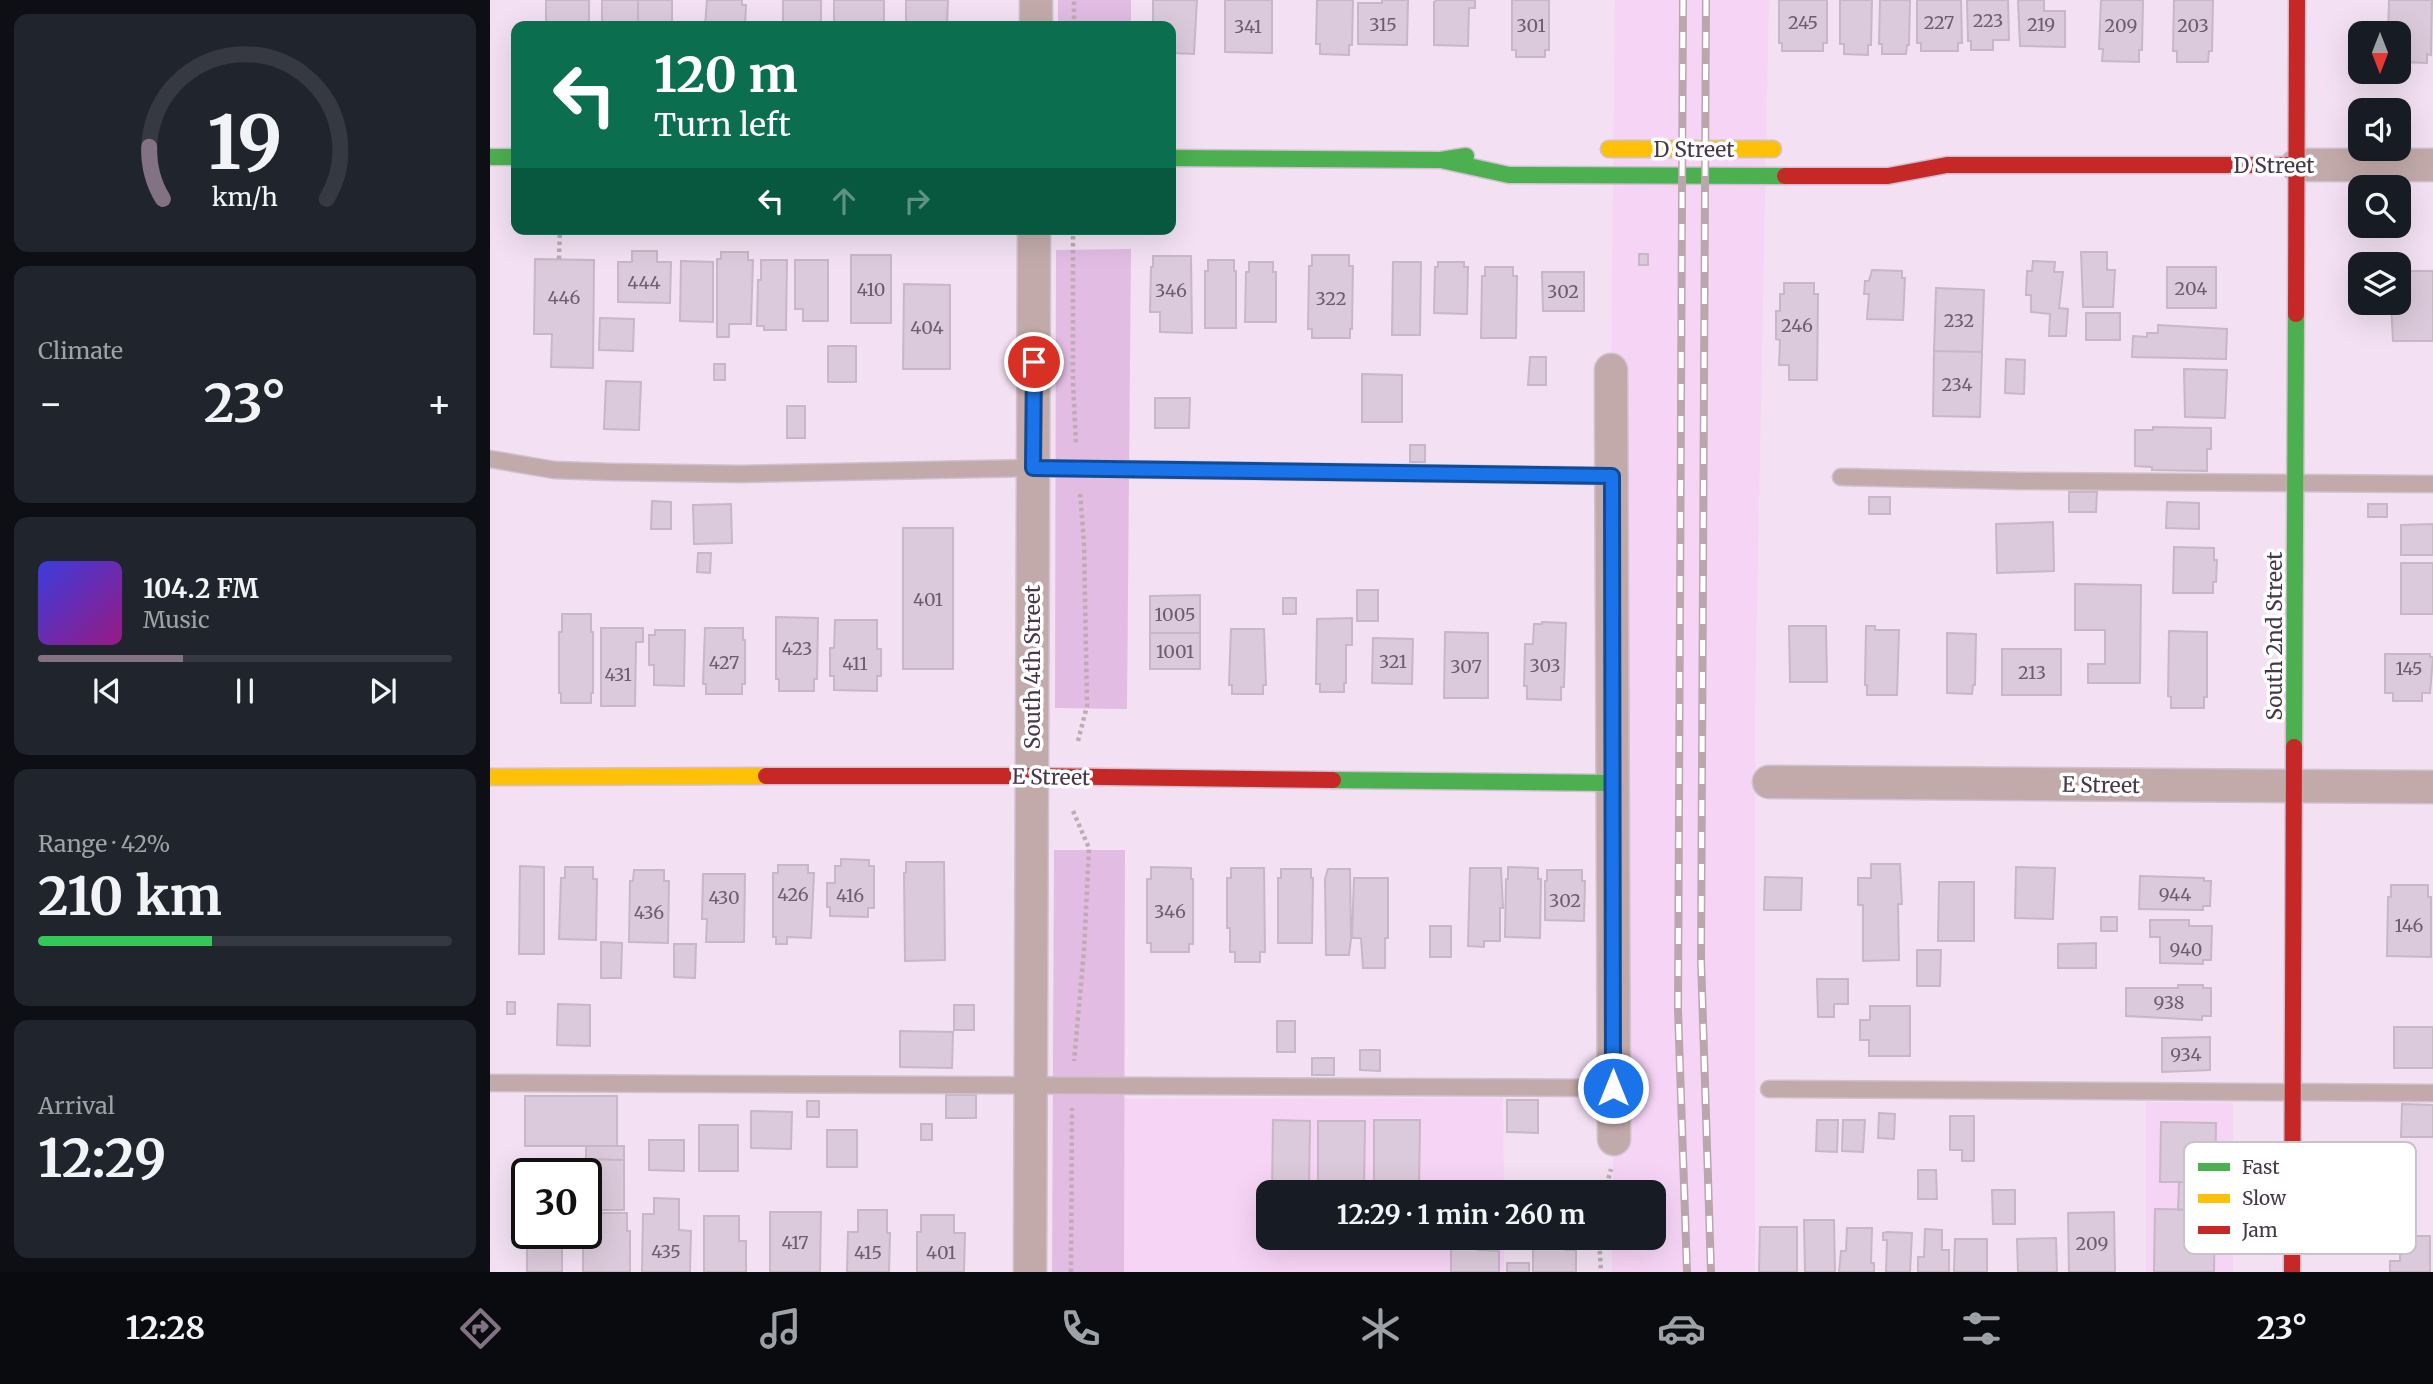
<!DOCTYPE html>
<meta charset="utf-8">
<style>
:root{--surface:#171b24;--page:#20242c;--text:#f1f3f6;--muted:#9ea1a6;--line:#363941;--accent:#837283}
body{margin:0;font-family:Merriweather,serif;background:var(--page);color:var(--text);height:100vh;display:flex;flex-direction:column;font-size:26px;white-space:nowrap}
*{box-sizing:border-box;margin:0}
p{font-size:23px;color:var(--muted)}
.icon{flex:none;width:38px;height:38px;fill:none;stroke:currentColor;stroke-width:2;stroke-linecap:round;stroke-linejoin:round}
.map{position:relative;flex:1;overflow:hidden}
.side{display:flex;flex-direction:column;gap:14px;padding:14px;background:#0d0f14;width:490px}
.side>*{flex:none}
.guide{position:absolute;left:21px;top:21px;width:665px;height:214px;border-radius:14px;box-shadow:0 7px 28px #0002;background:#0b6e4f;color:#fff;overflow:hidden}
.needle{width:46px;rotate:180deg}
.buttons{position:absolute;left:1858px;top:21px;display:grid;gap:14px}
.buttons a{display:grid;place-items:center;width:63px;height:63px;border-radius:14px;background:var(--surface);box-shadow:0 7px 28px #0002;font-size:35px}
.speed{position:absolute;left:21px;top:1158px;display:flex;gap:14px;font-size:35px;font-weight:700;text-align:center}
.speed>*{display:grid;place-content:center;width:91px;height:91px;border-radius:50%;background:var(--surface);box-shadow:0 7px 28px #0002;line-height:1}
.speed .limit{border:4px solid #111;border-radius:10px;background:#fff;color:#111}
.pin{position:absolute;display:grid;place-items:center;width:60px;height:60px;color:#fff;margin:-30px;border:4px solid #fff;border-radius:50%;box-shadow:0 2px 7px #0007}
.me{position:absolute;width:77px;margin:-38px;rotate:0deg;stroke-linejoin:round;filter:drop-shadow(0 0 5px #0008)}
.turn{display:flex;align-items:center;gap:24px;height:147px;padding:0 28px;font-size:32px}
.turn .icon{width:91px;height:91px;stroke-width:2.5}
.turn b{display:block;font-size:49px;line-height:60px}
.lanes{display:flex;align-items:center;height:66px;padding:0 28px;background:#0003;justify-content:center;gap:35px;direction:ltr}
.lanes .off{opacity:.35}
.big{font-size:52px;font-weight:700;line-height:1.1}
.side .tile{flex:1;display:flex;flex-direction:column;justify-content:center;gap:10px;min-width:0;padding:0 24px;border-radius:14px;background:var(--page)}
.side .dial{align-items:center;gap:0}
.dial svg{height:182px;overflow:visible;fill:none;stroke:var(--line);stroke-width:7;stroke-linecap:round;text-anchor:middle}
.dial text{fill:var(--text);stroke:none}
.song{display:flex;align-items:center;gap:21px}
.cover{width:84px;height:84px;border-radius:10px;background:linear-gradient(135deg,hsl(240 70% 55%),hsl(310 70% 35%))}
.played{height:7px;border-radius:4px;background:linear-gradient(90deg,var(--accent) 35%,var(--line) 35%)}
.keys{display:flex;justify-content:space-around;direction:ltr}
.heat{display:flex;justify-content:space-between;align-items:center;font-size:38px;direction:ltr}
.charge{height:10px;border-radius:5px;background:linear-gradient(90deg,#34c759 42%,var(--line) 0)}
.trip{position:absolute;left:766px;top:1180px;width:410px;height:70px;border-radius:14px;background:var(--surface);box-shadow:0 7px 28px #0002;font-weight:700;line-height:70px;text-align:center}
.tab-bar{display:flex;height:112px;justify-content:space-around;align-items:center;background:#090b0e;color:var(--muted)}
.tab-bar .icon{width:49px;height:49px}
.tab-bar .active{color:var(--accent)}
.tab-bar b{font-size:32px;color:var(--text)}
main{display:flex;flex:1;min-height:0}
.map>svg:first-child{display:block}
.built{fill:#f6d4f6}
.green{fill:#e2bce3}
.building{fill:#dbcadb;stroke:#c7b7c7;stroke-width:2}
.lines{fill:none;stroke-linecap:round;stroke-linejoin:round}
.lane-casing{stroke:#cfc1cf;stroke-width:19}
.street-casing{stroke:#cfc1cf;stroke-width:35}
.fast-casing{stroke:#cfc1cf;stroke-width:19}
.slow-casing{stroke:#cfc1cf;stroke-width:19}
.jam-casing{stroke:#cfc1cf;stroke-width:19}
.path{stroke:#bfabb0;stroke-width:4.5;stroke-dasharray:3.5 3.5;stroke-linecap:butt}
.lane{stroke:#c3aaaa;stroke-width:16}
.street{stroke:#c3aaaa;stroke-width:32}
.fast{stroke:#4caf50;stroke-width:16}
.slow{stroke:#ffc107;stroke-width:16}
.jam{stroke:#c62828;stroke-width:16}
.rail-casing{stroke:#baa7ad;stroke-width:8}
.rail{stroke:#fff;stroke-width:5;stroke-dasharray:16;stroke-linecap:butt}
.route-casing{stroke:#114b97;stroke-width:18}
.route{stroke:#1a73e8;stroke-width:12}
.labels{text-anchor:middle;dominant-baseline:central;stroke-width:7;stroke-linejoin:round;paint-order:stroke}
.number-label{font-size:18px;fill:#6e5d6e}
.street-label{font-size:21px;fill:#473747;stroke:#fff}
.key{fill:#fff;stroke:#c8c3c8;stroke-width:2}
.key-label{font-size:19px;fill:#473747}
</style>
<main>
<section class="side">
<div class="tile dial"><svg viewBox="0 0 100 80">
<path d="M14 69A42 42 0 1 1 86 69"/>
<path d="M14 69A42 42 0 0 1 8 46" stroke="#837283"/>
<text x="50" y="56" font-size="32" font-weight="700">19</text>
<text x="50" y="72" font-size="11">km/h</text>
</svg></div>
<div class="tile"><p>Climate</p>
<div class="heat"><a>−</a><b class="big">23°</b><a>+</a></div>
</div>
<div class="tile">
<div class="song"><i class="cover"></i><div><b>104.2 FM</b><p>Music</p></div></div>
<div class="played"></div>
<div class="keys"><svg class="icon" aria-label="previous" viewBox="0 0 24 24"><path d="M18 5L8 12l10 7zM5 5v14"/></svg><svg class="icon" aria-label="pause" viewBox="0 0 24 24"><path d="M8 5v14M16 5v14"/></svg><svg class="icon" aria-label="next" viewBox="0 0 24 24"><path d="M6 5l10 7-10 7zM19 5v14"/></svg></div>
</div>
<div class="tile"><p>Range · 42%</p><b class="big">210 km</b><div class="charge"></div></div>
<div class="tile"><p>Arrival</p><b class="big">12:29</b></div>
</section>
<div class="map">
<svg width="1943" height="1272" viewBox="0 0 1943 1272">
<rect width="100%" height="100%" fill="#f3e1f3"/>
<path class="built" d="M1125 0H1279L1265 710V1272H1122V1237H1164V1192H1123L1121 370Z
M1013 1098 1014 1192H779V1237H1014V1272H634V1099Z
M1656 1102 1743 1103V1272H1656Z"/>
<path class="green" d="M568 0H641V26H568Z
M641 249 637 709 565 708 566 250Z
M564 850H635L634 1272H562Z"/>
<path class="building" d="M56 0H99V26H56Z
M112 0H148V26H112Z
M148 0H182V26H148Z
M217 0H252V5H256L255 26H215Z
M293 0H331V26H293Z
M344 0H394V26H344Z
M416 0H458L457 26H416Z
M663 0H707L704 54 681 53V26H663Z
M735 0H782V53L735 52Z
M827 0H863L862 45H859V55L830 54V44H826Z
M892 0H918L917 45 868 44V3H892Z
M947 0H985V8H979L978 46 944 45V2Z
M1022 0H1059V50H1055V57H1026V50H1022Z
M1289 0H1337V43H1333V51H1292V43H1289Z
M1350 0H1382L1381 45H1378V55L1354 54V44H1350Z
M1390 0H1420L1419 45H1417L1416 54H1392V44H1389Z
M1427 0H1471L1472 43H1468V51H1431V43H1427Z
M1477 0H1518L1519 40H1503V50H1481V41H1478Z
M1528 0H1554V11H1575V47L1530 46Z
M1611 0H1653L1652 50H1649V62L1612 61 1613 49H1609Z
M1684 0H1723L1722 51H1719L1718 62H1687V51H1683Z
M1899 0H1942L1941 55 1937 54V63L1909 62V33H1898Z
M142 251H167V262H181L180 303 128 302V262H142Z
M231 252H258V260H263L261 324H239V337H227V259H231Z
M1591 252H1617V270H1625L1623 307H1593Z
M1149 254H1158V265H1149Z
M361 255H401V323H361Z
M822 255H859V266H863L862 329H860V338H822V329H818L819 266H822Z
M663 256H701L702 333 670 332V312H660L661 267H663Z
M45 259 104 260 103 368 61 367 62 334H44Z
M271 260H297L296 330H274V326H267L268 280H271Z
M305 260H338V321H313V309H305Z
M718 260H744V271H746V328H715V271H718Z
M191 261 223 262V322L190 321Z
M1543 261 1565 262 1564 272H1573L1569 308 1578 309 1576 336H1559L1560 314 1541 312V295H1536L1537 271H1542Z
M759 262H783V272H786V322H755L756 272H759Z
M903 262H931L930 335H902Z
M948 262H974V267H978L977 314 944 313 945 267H948Z
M995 267H1023V276H1027L1026 338H991L992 276H995Z
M1677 267H1726V308H1677Z
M1382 270 1412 271V278H1415L1413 320 1377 319 1379 294H1374L1375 281H1379Z
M1909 271H1943V341H1903L1901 303H1909Z
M1052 272H1094V311H1053Z
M1294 283H1324V294H1328L1327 380H1299V365H1289L1290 340 1286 339V311H1290V294H1294Z
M414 284 460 285V369H413Z
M1446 288 1494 290 1492 352 1444 351Z
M1596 313H1630V340H1596Z
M110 318 144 319 143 351 109 350Z
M1668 325 1737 329 1736 359 1642 357 1643 336 1657 337V333H1668Z
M338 346H366V382H338Z
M1444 351 1492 352 1490 417 1443 416Z
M1040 357H1056V385H1038Z
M1516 359 1535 360 1534 394 1515 393Z
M224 364H235V380H224Z
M1694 369 1737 370 1735 418 1695 417Z
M872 374 912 375V422H872Z
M116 381 151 382 149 430 114 429Z
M665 398H700L699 428H665Z
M297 406H315V438H297Z
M1663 427 1721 428V449H1717V471L1662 470V467L1645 466V430H1663Z
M920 445H935V462H920Z
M1579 492H1607L1606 512H1579Z
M1379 497H1400V514H1379Z
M162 501 181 502V529H161Z
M1677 502 1709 503V529L1676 528Z
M241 504 242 543 204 544 203 505Z
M1878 504H1897V517H1878Z
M1563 522 1564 571 1507 573 1506 524Z
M1943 524V555H1911V525Z
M413 528H463V669H413Z
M1684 547 1724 548V560H1727L1726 582H1723V593H1683Z
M208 553H221L220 573 207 572Z
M1911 563H1943V614H1911Z
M1585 584 1651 585 1650 683H1598V664H1615V630H1585Z
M867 590H888V621H867Z
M710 595V633H660V596Z
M793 598H806V614H793Z
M72 614H101V632H103V693H101V703H71V693H69V632H72Z
M286 617 328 618 327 679H324V691H289V679H286Z
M862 618V645H856V683H854V692H830V684H826L827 619Z
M345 620H387V649H391V676H387V691L344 690V676H340V648H344Z
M1052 622 1076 623 1074 687H1071V700L1037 699V686H1034L1035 644H1043L1044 624H1052Z
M1299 626H1336L1337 682H1300Z
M1376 626H1385V630H1409L1407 695H1377V685H1375Z
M111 628H153V642H146L145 706H111Z
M215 628H253V640H255V684H252V694H216V684H213Z
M741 629H774L776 685H773V694H742V685H739Z
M165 630H195L194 686 164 685V665H159V635H165Z
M1679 631 1717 632V697H1714V708H1681V697L1678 696Z
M955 632 998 633V698H954Z
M660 633H710V669H660Z
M1457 633 1486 634 1485 685H1483L1482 694 1457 693Z
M883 638 923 639 922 684 882 683Z
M1512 649H1571V695H1512Z
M1895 654H1940V657H1943L1940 693H1932V701H1903V693H1895Z
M351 859 379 860V866H384V908H378V917L340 916V907H337V883H345V866H351Z
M416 862H454L455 960 415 961 414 873H416Z
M1381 864H1410L1412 904H1408L1409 960 1373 961V905H1368V878H1381Z
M288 865H318V873H324L321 938 297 937V944H286V937H283V873H288Z
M30 866 54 867V954H29Z
M75 867H103V879H107L106 940 69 939 71 878H75Z
M661 867 701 868V879H703V944H699V952H661V943H657V879H661Z
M1018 867 1048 868V879H1051L1050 938 1015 937 1016 879H1018Z
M1526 867 1565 868 1563 919 1525 918Z
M741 868H774L775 952H770V962H745V952H740V928H737V878H741Z
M980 868H1011L1013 908H1010V941H994V947L978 946Z
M791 869H821V878H823L822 943H788V878H791Z
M838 869H860L861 939 859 955H836L835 879Z
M144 870H174V881H179L178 943 139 942 140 881H143Z
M1057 870H1092V881H1095L1094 921 1055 920V881H1057Z
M213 874H255L254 942H216L217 919H212Z
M1650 876 1714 878V881H1721L1720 906H1713V910L1649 909Z
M1275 877 1312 878 1311 910H1274Z
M864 878H898V938H895V968H873L871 938H862Z
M1449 882H1484V941H1448Z
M1901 885H1938V897H1941V957L1897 956 1898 897H1901Z
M1611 917H1627V931H1611Z
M1660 920H1699V926H1722L1721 960H1713V964L1670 963V937H1660Z
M940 926H961V957H940Z
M111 942 132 943 131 978H111Z
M1606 943V968H1568V944Z
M184 944H206L205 978 184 977Z
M1427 950H1451L1450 986H1427Z
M1327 979H1358V1004H1344V1017H1328Z
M1688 985H1713V988H1721V1016H1712V1020L1636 1016V988H1688Z
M17 1002H25V1014H17Z
M68 1004 100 1005V1046L67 1045Z
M464 1005H484V1030H464Z
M1380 1006H1420V1056H1379V1040H1370V1020H1380Z
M787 1021H805V1052H787Z
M1904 1027H1943V1068H1904Z
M410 1031 463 1032 462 1068 410 1067Z
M1720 1037V1070L1672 1072V1038Z
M870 1050H890V1071L870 1070Z
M822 1058H844V1075H822Z
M456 1095H486V1118H456Z
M35 1096H127V1146H35Z
M1017 1100H1048V1133L1017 1132Z
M317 1101H329V1117H317Z
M1912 1104 1943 1105V1137H1911Z
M261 1111 302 1112 301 1149 261 1148Z
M1389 1113 1405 1114 1404 1139 1388 1138Z
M1460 1116H1484V1161H1472V1150H1460Z
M783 1120 820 1121 819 1192H782Z
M884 1120H930L929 1192H884Z
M1327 1120H1348L1347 1152 1326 1151Z
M1353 1120H1375L1373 1152 1352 1151Z
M828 1121H875L874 1192H828Z
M1671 1122 1726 1123 1725 1182H1670Z
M431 1124H442V1140H431Z
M209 1125H248V1171H209Z
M337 1130H367V1167H337Z
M159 1140H194V1171L159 1170Z
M96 1146H134V1160L96 1159Z
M96 1159 134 1160V1210H96Z
M1428 1170H1446L1447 1199H1428Z
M1689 1182H1725V1210H1688Z
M1502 1190H1525V1224H1503Z
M164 1198 189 1199V1230L201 1231 200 1272H152L153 1214H164Z
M1665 1209 1725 1210 1724 1272H1664Z
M368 1210H397V1233H400L399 1272H357L358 1232H368Z
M280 1212H331L330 1272H280Z
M1624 1212 1625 1272H1579L1578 1213Z
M96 1213H137V1231H140V1272H93V1234H96Z
M431 1215H464V1233H475L474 1272H427V1232H431Z
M214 1216H249V1241H256V1272H214Z
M1314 1220H1344L1345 1272H1315Z
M1270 1227H1307V1272H1269Z
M1357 1228H1382L1381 1263H1384V1272H1349L1351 1251H1356Z
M37 1229V1234H72V1272H37Z
M1435 1229 1452 1230V1250H1459V1272H1428V1257H1434Z
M1397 1232 1422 1233 1420 1272H1396L1397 1240H1393V1233Z
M1910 1236H1940V1272H1900V1261H1910Z
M779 1237H821V1243H779Z
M1047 1237H1076V1250H1086V1272H1043V1249H1047Z
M1566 1238 1567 1272H1528L1527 1239Z
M1465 1239H1497V1272H1464Z
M961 1241H988V1250L1009 1251V1272H961Z
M1017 1263H1039V1272H1017Z"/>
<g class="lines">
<defs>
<path id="lane" d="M0 459 64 470 122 472 249 474 543 468 1121 476
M1351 477 1531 481 1943 484
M0 1083 1123 1088
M1279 1089 1943 1093"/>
<path id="street" d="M546 26V0
M1807 165H1943
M1121 370 1124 1139
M1279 782 1943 787
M540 1272 544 229"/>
<path id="fast" d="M0 157H26
M681 158 951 160 976 156
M951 160 1019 175 1295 176
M1804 747 1806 314
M843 780 1122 783"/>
<path id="slow" d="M1119 149H1283
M0 777 276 776"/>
<path id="jam" d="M1295 176H1398L1457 165H1807
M1806 314 1807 0
M276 776H541L843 780
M1802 1272 1804 747"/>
</defs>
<use href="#lane" class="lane-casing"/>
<use href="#street" class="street-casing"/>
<use href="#fast" class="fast-casing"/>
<use href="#slow" class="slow-casing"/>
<use href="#jam" class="jam-casing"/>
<path class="path" d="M584 26V0
M583 229V381L586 445
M69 259 70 229
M588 741 597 706 594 543 590 492
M583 811 599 848 594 951 584 1061
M1115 1192 1121 1169
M1109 1237 1111 1272
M581 1272 582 1108"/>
<use href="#lane" class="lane"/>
<use href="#street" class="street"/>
<use href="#fast" class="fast"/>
<use href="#slow" class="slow"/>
<use href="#jam" class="jam"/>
<defs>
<path id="rail" d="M1193 0 1188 1010 1197 1272
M1216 0 1211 959 1221 1272"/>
</defs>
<use href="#rail" class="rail-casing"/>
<use href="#rail" class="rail"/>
</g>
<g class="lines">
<defs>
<path id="route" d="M544 362 543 468 1122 476 1123 1088"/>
</defs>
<use href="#route" class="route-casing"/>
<use href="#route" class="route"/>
</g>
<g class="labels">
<g class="number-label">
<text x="1498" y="20">223</text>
<text x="1313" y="22">245</text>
<text x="1449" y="22">227</text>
<text x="893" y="24">315</text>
<text x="1551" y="24">219</text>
<text x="1041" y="25">301</text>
<text x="1631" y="25">209</text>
<text x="1703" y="25">203</text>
<text x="758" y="26">341</text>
<text x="154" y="282">444</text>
<text x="1701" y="288">204</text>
<text x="381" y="289">410</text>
<text x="681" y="290">346</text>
<text x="1073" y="291">302</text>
<text x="74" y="297">446</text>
<text x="841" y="298">322</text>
<text x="1469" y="320">232</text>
<text x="1307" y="325">246</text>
<text x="437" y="327">404</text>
<text x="1467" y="384">234</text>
<text x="438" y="599">401</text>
<text x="685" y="614">1005</text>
<text x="307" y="648">423</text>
<text x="685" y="651">1001</text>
<text x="903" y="661">321</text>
<text x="234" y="662">427</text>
<text x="365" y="663">411</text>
<text x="1055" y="665">303</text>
<text x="976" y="666">307</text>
<text x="1919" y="668">145</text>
<text x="1542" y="672">213</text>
<text x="128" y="674">431</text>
<text x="303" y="894">426</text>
<text x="1685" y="894">944</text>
<text x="360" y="895">416</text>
<text x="234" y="897">430</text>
<text x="1075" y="900">302</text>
<text x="680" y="911">346</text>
<text x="159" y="912">436</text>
<text x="1919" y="925">146</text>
<text x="1696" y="949">940</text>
<text x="1679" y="1002">938</text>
<text x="1696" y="1054">934</text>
<text x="305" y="1242">417</text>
<text x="1602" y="1243">209</text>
<text x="176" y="1251">435</text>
<text x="378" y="1252">415</text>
<text x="451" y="1252">401</text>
</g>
<g class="street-label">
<text x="1204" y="149">D Street</text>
<text x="1784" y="165">D Street</text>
<text transform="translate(1784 636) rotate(-90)">South 2nd Street</text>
<text transform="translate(542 667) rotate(-90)">South 4th Street</text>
<text transform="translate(561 777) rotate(1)">E Street</text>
<text transform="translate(1611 785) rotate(1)">E Street</text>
</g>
</g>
<rect x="1694" y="1142" width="232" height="112" rx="10" class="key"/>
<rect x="1708" y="1163" width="32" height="8" fill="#4caf50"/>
<rect x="1708" y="1194" width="32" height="9" fill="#ffc107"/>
<rect x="1708" y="1226" width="32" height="8" fill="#c62828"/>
<g class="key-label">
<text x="1752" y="1174">Fast</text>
<text x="1752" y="1205">Slow</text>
<text x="1752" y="1237">Jam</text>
</g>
</svg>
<div class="buttons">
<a><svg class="needle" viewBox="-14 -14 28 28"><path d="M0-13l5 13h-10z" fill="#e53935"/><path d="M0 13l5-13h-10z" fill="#9ea1a6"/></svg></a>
<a><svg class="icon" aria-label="sound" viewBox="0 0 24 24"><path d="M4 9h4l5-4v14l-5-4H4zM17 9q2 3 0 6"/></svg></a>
<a><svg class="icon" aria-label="search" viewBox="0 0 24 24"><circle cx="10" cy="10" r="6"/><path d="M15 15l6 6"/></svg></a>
<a><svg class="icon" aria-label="layers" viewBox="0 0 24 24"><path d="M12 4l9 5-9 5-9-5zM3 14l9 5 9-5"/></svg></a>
</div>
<div class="speed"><div class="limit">30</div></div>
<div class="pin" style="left:544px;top:362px;background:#d93025"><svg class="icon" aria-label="arrive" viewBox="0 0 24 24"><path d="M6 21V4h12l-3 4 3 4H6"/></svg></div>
<svg class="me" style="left:1123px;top:1088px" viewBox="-20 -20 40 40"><circle r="17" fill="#1a73e8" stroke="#fff" stroke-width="3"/><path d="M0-11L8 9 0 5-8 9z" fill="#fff"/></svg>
<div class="trip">12:29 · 1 min · 260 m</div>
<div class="guide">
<div class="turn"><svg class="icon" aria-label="left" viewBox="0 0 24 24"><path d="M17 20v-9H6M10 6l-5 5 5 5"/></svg><div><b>120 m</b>Turn left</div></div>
<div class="lanes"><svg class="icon" aria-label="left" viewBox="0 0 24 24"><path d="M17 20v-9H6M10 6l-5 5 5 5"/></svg><svg class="icon off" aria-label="ahead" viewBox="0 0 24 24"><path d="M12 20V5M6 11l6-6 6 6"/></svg><svg class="icon off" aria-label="right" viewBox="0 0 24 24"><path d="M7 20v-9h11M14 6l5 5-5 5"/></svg></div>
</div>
</div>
</main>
<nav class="tab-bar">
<b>12:28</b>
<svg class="icon active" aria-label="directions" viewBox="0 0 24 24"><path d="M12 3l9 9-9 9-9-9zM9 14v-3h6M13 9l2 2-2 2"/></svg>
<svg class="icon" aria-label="music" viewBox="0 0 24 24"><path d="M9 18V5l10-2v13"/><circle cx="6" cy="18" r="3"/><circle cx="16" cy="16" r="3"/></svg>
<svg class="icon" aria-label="phone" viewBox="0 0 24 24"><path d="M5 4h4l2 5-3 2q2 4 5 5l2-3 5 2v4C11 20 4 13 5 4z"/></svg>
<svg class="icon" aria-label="climate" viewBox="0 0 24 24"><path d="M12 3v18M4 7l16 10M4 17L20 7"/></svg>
<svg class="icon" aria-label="car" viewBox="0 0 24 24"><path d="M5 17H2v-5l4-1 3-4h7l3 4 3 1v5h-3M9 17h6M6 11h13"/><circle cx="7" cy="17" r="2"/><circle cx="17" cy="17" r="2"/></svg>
<svg class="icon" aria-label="filters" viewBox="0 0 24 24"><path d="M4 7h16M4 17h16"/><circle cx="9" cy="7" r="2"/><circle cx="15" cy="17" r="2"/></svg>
<b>23°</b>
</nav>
